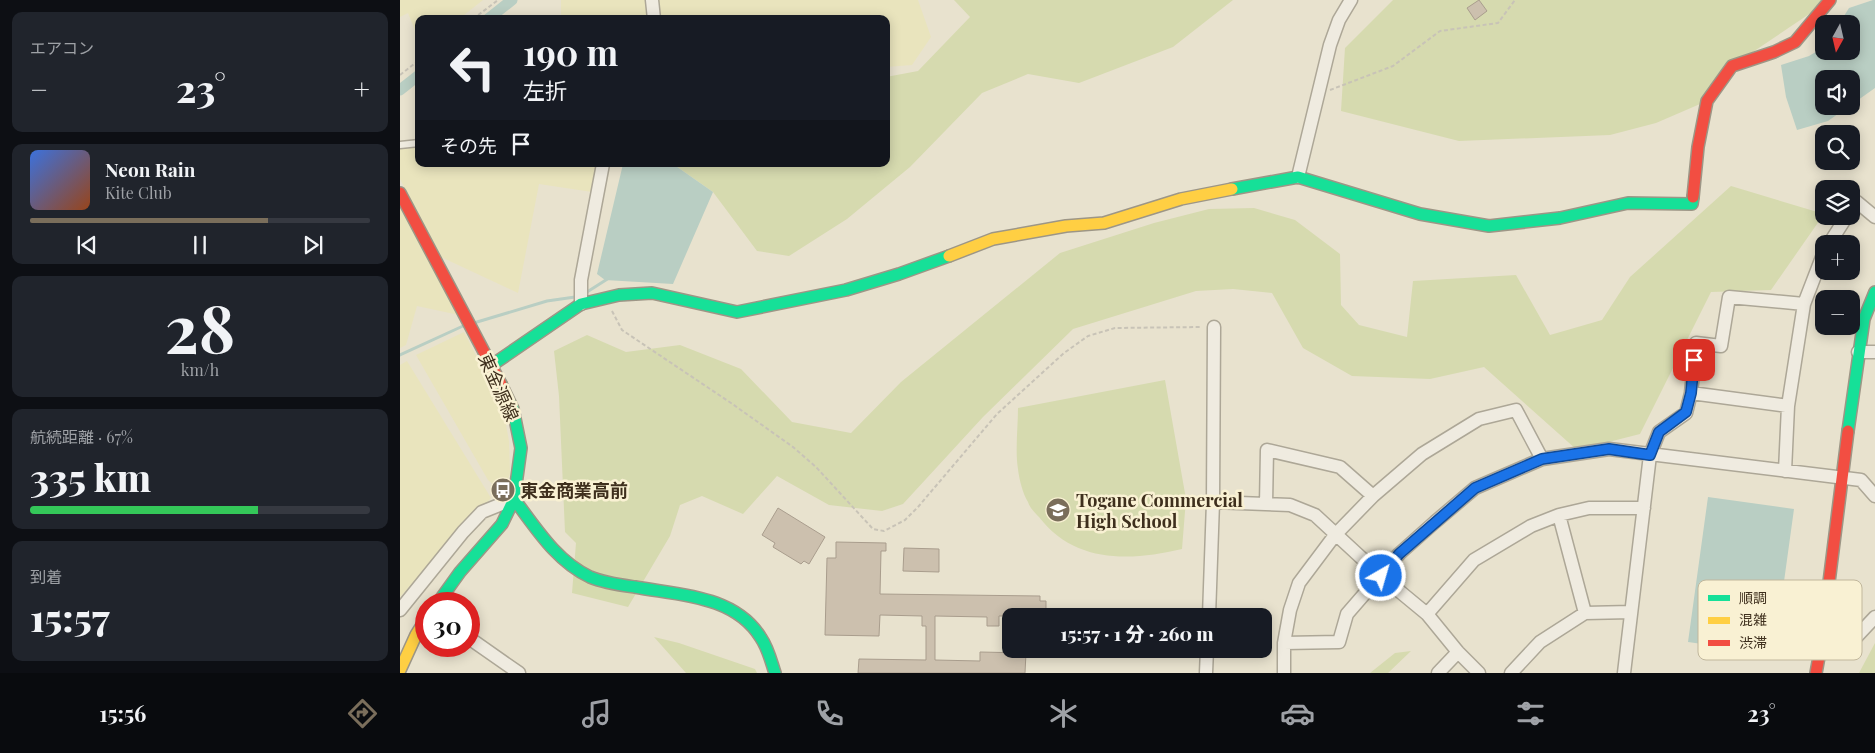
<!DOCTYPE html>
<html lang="ja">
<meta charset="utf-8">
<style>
:root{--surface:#171b24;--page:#20242c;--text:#f1f3f6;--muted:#9ea1a6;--line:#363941;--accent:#7a6e5b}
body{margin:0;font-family:"Playfair Display","Noto Sans JP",serif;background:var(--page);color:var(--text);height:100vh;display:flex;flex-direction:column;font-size:19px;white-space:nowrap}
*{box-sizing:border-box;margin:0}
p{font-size:16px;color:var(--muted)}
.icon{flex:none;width:28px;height:28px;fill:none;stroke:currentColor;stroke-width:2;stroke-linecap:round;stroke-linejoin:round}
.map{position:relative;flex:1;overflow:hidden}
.sheet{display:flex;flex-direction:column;gap:12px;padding:12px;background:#0d0f14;width:400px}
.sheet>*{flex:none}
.guide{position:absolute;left:15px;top:15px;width:475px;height:152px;border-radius:10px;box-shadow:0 2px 12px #0003;background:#171b24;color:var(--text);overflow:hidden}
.needle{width:32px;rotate:188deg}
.controls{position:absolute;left:1415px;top:15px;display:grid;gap:10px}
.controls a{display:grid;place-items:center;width:45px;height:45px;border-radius:10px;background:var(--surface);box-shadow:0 2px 12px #0003;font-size:25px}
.speed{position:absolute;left:15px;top:592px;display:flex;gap:10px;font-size:25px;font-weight:700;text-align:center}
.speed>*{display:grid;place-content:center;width:65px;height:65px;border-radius:50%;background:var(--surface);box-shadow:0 2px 12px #0003;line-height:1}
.speed .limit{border:8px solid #d22;background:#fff;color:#111}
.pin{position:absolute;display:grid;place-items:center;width:42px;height:42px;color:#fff;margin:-21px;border-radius:10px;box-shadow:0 2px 8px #0006}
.me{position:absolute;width:55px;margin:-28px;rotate:38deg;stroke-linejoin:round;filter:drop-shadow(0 0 4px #0008)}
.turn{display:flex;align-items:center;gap:18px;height:105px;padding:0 25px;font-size:22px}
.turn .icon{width:65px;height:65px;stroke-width:2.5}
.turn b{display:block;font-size:35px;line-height:42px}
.then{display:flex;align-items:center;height:48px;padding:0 25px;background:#0003;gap:10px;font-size:19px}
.big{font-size:38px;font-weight:800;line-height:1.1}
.sheet .card{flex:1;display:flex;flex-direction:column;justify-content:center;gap:8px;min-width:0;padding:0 18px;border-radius:10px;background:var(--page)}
.sheet .dial{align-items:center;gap:0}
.dial b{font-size:65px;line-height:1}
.song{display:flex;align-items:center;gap:15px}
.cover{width:60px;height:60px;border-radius:8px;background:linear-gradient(135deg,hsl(220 70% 55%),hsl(20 70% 35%))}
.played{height:5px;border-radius:2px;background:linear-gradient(90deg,var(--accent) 70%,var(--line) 70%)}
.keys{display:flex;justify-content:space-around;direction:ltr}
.heat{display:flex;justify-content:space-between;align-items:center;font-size:28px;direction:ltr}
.charge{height:8px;border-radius:4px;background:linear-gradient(90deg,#34c759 67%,var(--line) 0)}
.trip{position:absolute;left:602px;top:608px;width:270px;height:50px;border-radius:10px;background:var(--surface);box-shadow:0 2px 12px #0003;font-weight:800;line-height:50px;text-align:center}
.tab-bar{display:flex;height:80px;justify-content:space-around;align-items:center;background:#090b0e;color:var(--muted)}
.tab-bar .icon{width:35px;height:35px}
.tab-bar .active{color:var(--accent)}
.tab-bar b{font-size:22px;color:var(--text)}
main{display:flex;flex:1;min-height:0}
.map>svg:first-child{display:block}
.farmland{fill:#e9e4bd}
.green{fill:#d6daaf}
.water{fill:#b9cec3}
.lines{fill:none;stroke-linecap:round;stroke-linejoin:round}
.stream{stroke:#b9cec3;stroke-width:3}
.canal{stroke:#b9cec3;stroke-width:11}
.building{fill:#ccc0ae;stroke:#a99d8d}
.lane-casing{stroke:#ada797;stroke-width:9}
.street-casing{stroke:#ada797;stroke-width:15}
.fast-casing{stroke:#9d9686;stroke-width:14}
.slow-casing{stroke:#9d9686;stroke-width:14}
.jam-casing{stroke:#9d9686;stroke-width:14}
.path{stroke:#c8c3b7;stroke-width:2;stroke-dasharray:4 2.5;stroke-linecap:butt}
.lane{stroke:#efebe0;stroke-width:6}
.street{stroke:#efebe0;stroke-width:12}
.fast{stroke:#16e098;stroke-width:11}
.slow{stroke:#ffcf43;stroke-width:11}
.jam{stroke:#f24e42;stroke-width:11}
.route-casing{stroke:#114b97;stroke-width:12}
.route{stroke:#1a73e8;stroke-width:9}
.labels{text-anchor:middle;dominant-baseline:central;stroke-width:5;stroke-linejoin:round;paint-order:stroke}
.street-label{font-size:18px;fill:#3e2f1d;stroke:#f9f1d3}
.poi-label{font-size:18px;font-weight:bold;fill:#3e2f1d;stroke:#f9f1d3;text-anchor:start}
.key{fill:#f9f1d3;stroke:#c1b79c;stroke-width:1}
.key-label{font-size:14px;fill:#3e2f1d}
</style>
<main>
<section class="sheet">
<div class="card"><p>エアコン</p>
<div class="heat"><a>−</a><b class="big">23°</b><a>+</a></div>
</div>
<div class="card">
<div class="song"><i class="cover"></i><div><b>Neon Rain</b><p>Kite Club</p></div></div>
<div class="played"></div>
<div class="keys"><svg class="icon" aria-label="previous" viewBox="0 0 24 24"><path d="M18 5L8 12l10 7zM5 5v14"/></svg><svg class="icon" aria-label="pause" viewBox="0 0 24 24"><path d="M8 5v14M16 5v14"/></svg><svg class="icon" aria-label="next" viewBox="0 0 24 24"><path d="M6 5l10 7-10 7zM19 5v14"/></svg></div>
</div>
<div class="card dial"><b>28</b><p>km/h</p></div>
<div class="card"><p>航続距離 · 67%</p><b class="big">335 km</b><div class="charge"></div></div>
<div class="card"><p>到着</p><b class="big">15:57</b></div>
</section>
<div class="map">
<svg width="1475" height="673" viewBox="0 0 1475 673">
<rect width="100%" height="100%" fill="#e8e2ce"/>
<path class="farmland" d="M0 0H83L59 19H19V40L8 13 0 17Z
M161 0H248L250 19H161Z
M257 0H518L531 37 512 65 486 67V19H260Z
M19 147V164H198L192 192 139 184 118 293 41 257 0 179V149Z
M0 205 59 315 17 306 6 345 0 348Z
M64 332 103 408 109 441 110 473 107 483 98 489 88 480 16 355Z
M7 361 91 498 0 597V365Z"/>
<path class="green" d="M554 0H833L773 47 679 83 628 74 582 93 510 167 447 219 389 256 357 251 313 192 273 164H486V77L518 71 570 17Z
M993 0H1430L1332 66 1307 101 1256 123 1210 135 1059 141 941 111 945 48Z
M1331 186 1424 214 1371 290 1311 292 1240 434 1177 450 1084 367 1030 379 952 376 903 348 872 293 833 289 796 291 673 329 583 417 503 504 482 511 429 505 377 476 343 514 302 496 280 505 270 536 228 607 172 593 176 543 165 532 159 396 154 351 187 335 226 352 280 345 341 369 392 422 451 433 501 382 660 253 754 223 809 209 854 208 895 220 940 254 941 305 959 325 1007 337 1013 281 1116 275 1150 335 1202 320 1230 277Z
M765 380 786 499 782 549C731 561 675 564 639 517 635 513 630 508 628 502 623 494 619 479 618 469 615 451 618 427 618 408Z
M254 637 279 643 355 669 357 673H286Z
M1475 643V673H1459Z
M1011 651 988 673H970L995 653Z"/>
<path class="water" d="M1473 0H1475V88L1451 105V79H1424V106H1449L1428 121 1397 130 1386 97 1381 65 1409 56 1424 47V51H1451V24H1439L1449 8Z
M223 164H273L313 192 273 284 205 280 197 274Z
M1308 497 1394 509 1374 654 1288 642Z"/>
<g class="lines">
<path class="stream" d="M187 292 209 278
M77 322 147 301 175 297
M0 355 63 326"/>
<path class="canal" d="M88 19 112 0
M0 90 19 75"/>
</g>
<path class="building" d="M1079 0 1087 11 1075 20 1067 8Z
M378 508 425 537 409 564 404 561 401 564 373 547 375 543 362 535Z
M436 542 486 543V551H481L480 594 640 596V601H646V616H599V626H587V617L535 616V660L580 661V652L626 653 625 673H458L459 659 526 660V626H522V616L480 615 479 636 425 635 427 558H436Z
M504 548 539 549V572L503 571Z"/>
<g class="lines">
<defs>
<path id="lane" d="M0 145 19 143"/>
<path id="street" d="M252 0 254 19
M898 177 930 45 939 20 951 0
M1451 211 1457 202 1475 217
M1429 244 1447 216
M181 304V280L203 164
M1458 352H1475
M1291 393 1388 406
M1385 471 1388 406 1404 304 1424 252
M813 502 890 505 915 515 981 576 1027 614 1058 652 1079 673
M866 504 867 450 940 467 973 496
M1159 515 1185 613
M0 610 63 532 82 512 114 499
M1027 614 1074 560 1131 526 1159 515 1189 508H1244
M809 616 813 502 814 327
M69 638 119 673
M884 643 939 642 947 614 999 554 1035 522 1075 488 1142 459 1209 449 1461 480 1475 496
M1421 646 1444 650 1475 617
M806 673 807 649
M884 673V643L890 610 899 583 935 535 973 496 1022 454 1079 419 1116 410 1142 459
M1038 673 1058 652
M1111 673 1140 642 1185 613 1231 612
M1224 673 1250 455 1259 432 1286 413 1291 393 1296 343 1321 346 1329 297 1404 304"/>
<path id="fast" d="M832 189 898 177 1020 214 1089 226 1160 218 1228 203 1292 204 1293 197
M92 365 181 304 219 295 252 293 337 312 446 290 499 274 549 256
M1448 431 1464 319 1475 292
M114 499C136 528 156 561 190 577 204 583 220 585 235 587 278 595 335 595 361 638 368 648 371 661 375 673
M37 604 60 572 102 524 114 499 121 448 113 409 101 384"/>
<path id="slow" d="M549 256 593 239 666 226 704 223 781 199 832 189
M0 670 16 635 26 619"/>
<path id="jam" d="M0 193 101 384
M1293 197 1298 147 1307 101 1332 66 1374 52 1395 42 1430 0
M1416 673 1421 646 1448 431"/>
</defs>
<use href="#lane" class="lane-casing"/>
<use href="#street" class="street-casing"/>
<use href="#fast" class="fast-casing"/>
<use href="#slow" class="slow-casing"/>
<use href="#jam" class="jam-casing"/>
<path class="path" d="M73 19 98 0
M0 75 19 60
M930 90 993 66 1040 31 1098 23 1115 0
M212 311 222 330 331 403 393 447 416 467 473 529 484 531 505 520 518 507 597 414 664 353 688 336 715 328 801 327"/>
<use href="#lane" class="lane"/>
<use href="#street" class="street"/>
<use href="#fast" class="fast"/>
<use href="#slow" class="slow"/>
<use href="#jam" class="jam"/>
</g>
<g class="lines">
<defs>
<path id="route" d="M981 576 999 554 1075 488 1142 459 1209 449 1250 455 1259 432 1286 412 1291 393 1294 360"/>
</defs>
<use href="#route" class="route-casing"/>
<use href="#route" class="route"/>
</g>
<defs>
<symbol id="bus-disc" viewBox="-11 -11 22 22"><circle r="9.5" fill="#7a6e5b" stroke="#f9f1d3"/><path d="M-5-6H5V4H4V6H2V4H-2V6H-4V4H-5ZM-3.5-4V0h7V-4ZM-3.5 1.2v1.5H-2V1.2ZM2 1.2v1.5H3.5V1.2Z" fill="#fff"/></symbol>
<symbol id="school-disc" viewBox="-11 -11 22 22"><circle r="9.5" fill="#7a6e5b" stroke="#f9f1d3"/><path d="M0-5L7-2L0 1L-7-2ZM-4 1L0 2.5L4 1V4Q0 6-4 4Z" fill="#fff"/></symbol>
</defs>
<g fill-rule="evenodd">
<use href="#bus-disc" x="89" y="476" width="28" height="28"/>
<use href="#school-disc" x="644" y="496" width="28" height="28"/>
</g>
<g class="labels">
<g class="street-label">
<text transform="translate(99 387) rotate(66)">東金源線</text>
</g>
<g class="poi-label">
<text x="120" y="490">東金商業高前</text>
<text x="676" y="500">Togane Commercial<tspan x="676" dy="21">High School</tspan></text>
</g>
</g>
<rect x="1298" y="580" width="164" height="80" rx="8" class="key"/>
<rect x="1308" y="595" width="22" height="6" fill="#16e098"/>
<rect x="1308" y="617" width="22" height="7" fill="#ffcf43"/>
<rect x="1308" y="640" width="22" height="6" fill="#f24e42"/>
<g class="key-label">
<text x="1339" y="603">順調</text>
<text x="1339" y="625">混雑</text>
<text x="1339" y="648">渋滞</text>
</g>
</svg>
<div class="controls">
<a><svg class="needle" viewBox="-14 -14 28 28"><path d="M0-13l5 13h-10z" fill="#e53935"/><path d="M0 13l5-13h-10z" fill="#9ea1a6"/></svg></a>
<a><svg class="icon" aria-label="sound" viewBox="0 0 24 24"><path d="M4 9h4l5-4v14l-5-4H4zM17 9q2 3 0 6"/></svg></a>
<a><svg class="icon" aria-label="search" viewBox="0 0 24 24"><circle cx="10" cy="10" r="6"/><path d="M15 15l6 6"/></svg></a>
<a><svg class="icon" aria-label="layers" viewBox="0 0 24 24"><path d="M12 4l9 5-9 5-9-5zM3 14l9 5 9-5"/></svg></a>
<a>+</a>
<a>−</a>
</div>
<div class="speed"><div class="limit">30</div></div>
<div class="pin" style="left:1294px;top:360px;background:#d93025"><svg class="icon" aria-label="arrive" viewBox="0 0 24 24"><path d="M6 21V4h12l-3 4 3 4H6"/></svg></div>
<svg class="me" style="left:981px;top:576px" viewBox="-20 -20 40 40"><circle r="17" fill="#1a73e8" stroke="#fff" stroke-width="3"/><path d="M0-11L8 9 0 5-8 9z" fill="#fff"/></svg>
<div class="trip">15:57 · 1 分 · 260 m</div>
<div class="guide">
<div class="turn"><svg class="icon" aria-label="left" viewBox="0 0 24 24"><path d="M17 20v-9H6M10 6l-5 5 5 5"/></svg><div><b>190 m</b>左折</div></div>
<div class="then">その先<svg class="icon" aria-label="arrive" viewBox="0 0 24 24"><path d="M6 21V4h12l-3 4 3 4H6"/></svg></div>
</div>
</div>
</main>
<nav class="tab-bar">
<b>15:56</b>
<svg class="icon active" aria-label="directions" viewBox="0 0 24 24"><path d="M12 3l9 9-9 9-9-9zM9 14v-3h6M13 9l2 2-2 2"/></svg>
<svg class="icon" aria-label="music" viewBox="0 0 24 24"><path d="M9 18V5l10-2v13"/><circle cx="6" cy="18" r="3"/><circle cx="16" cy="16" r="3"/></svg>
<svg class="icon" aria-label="phone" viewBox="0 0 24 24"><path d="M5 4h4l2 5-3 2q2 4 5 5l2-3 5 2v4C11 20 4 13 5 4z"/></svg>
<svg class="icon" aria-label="climate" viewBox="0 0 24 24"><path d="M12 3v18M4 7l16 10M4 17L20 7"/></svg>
<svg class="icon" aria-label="car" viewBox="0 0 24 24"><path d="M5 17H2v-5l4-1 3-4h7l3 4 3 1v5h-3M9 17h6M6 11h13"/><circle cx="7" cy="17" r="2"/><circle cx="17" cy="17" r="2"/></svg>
<svg class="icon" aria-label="filters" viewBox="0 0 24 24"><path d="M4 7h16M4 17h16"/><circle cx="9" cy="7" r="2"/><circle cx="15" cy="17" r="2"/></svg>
<b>23°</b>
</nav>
